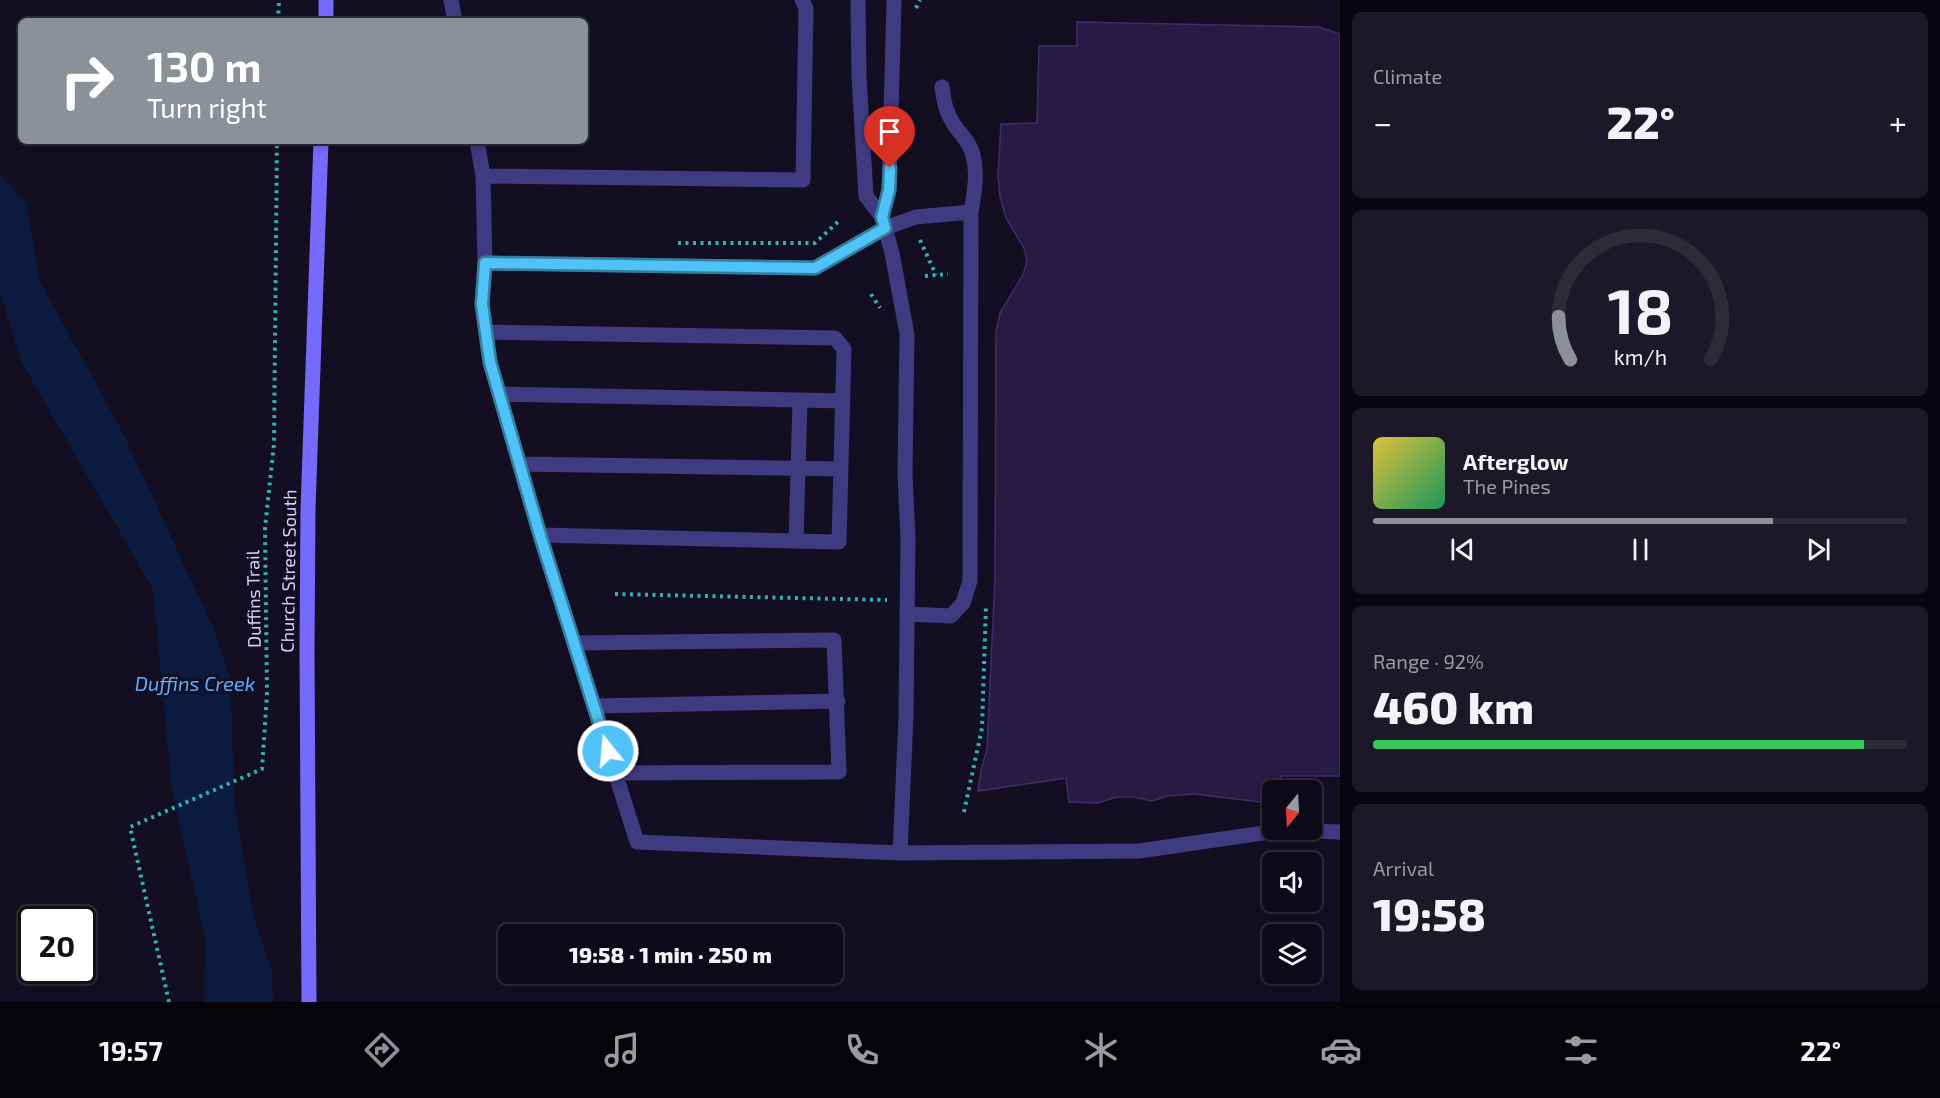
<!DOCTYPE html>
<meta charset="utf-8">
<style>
:root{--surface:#0e0a1a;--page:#1c1827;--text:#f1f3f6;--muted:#9b9aa2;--line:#2e2b39;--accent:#8c9099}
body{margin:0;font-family:"Exo 2",sans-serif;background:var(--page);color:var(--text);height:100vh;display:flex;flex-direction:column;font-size:22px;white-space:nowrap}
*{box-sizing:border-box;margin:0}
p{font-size:20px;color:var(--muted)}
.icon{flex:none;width:33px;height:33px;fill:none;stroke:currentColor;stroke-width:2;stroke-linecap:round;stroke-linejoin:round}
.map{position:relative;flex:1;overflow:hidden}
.sheet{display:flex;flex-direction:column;gap:12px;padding:12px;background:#08060e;width:600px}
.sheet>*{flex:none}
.hud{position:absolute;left:18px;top:18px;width:570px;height:126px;border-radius:9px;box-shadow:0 3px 9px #0003,0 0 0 2px var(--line);background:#8c9099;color:#fff;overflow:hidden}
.needle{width:39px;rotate:198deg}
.controls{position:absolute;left:1262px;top:780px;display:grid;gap:12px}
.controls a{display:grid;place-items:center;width:60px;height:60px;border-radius:9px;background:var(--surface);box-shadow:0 3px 9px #0003,0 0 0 2px var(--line);font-size:30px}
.speed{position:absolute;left:18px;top:906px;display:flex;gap:12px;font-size:30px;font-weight:700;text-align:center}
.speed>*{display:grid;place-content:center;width:78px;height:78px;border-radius:50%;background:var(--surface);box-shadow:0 3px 9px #0003,0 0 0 2px var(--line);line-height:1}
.speed .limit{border:3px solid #111;border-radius:9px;background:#fff;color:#111}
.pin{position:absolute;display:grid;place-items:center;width:51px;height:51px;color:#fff;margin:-62px -26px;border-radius:50% 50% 50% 0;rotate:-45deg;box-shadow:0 0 6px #0007}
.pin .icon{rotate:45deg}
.me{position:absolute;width:66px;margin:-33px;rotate:343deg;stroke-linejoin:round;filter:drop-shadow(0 0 4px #0008)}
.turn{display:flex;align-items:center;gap:21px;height:126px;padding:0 30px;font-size:27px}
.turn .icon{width:78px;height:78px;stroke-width:2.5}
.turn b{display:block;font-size:42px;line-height:51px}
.big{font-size:45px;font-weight:800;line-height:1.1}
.sheet .widget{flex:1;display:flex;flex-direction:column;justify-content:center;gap:9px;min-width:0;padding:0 21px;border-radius:9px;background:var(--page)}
.sheet .dial{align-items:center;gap:0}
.dial svg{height:156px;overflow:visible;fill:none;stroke:var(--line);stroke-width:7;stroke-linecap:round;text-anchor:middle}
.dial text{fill:var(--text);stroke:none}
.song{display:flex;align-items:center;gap:18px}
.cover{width:72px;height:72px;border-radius:9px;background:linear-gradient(135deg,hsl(50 70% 55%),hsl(150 70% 35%))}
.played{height:6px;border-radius:3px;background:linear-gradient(90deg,var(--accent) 75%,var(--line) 75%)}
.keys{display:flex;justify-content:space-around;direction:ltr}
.heat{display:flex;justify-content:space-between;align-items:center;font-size:33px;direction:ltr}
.charge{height:9px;border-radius:4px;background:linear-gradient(90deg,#34c759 92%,var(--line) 0)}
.trip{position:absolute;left:498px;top:924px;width:345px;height:60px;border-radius:9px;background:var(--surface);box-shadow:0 3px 9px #0003,0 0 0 2px var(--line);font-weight:800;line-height:60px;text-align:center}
.menu{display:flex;height:96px;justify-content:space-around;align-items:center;background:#06040a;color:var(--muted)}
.menu .icon{width:42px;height:42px}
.menu .on{color:var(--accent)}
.menu b{font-size:27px;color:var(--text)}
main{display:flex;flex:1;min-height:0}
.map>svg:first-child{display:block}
.water{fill:#0b1b3f}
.building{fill:#251b43;stroke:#3d2d6e;stroke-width:1.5}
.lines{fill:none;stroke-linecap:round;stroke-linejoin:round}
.path{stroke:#31b1af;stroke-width:4;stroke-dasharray:3 4.5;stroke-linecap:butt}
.service{stroke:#403a80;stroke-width:15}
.secondary{stroke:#756afb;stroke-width:15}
.route-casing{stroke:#337fa1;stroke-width:15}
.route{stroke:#4fc3f7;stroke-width:10}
.labels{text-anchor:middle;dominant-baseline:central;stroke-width:6;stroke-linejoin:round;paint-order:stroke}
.street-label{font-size:18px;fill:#d8d1fe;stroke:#130e22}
.water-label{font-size:20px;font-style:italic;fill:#61adfb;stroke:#130e22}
</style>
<main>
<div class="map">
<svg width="1340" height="1002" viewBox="0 0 1340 1002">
<rect width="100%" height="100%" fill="#130e22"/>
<path class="water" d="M0 175 26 203 40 282 122 431 214 630 230 677 235 809 254 919 272 971 273 1002H204L205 938 172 790 153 589 21 361 0 293Z"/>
<path class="building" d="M1077 22 1319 27 1340 34V776H1281L1274 790H1272L1268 803 1194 794 1167 796 1152 801 1134 797H1116L1098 803 1069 802 1066 778 978 791 981 770 987 749 995 577 996 332 1000 313 1023 275 1027 261 1024 248 1006 218 1000 197 998 176 1001 124 1037 123 1039 46H1077Z"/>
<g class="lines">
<path class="path" d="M916 8 920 0
M278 21 279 0
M920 240 936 275
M678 243H815L839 221
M925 276 948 274
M871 294 880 308
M615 594 887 600
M964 812 982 728 986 605
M169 1002 130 827 262 769 267 694 265 528 274 444 277 141"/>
<path class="service" d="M451 0 455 21
M858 0 859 77 866 196 882 217 892 253 907 334 905 474 908 538 906 717 900 853
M477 141 483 176 485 263
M483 176 803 180 806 8 802 0
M971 212 916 217 885 228 815 268 485 263 482 304 490 362 540 535 637 842 900 853 1139 851 1284 830
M882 217 889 190 894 0
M486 332 835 338 844 349 839 542 540 535
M499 394 800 400 796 541
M800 400 843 401
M519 464 841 469
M907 614 951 616 963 603 970 581 971 212C974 194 978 174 973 155 970 142 960 134 953 123 945 111 944 100 942 87
M575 643 834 640 839 772 615 773
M594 706 838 701
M1286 830 1340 832"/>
<path class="secondary" d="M326 21V0
M309 1002 307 650 308 509 321 141"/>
</g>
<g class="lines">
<defs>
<path id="route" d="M608 751 540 535 490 362 482 304 485 263 815 268 885 228 882 217 889 190 890 168"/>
</defs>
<use href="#route" class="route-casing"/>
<use href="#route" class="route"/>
</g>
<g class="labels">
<g class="street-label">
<text transform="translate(288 571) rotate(-89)">Church Street South</text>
<text transform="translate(253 599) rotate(-91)">Duffins Trail</text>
</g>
<g class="water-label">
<text x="195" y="683">Duffins Creek</text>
</g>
</g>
</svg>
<div class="controls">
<a><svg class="needle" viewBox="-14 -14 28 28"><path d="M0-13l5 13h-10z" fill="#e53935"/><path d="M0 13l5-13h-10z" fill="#9b9aa2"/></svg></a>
<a><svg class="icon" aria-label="sound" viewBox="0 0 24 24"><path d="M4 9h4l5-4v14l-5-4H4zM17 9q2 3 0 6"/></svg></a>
<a><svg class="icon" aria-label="layers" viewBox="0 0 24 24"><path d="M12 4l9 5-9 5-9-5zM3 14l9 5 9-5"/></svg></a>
</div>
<div class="speed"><div class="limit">20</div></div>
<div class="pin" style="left:890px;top:168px;background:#d93025"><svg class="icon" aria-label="arrive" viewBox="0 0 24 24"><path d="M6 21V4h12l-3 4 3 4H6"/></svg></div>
<svg class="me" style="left:608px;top:751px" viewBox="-20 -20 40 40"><circle r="17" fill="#4fc3f7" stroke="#fff" stroke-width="3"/><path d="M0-11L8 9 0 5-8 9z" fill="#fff"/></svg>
<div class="trip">19:58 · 1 min · 250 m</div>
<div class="hud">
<div class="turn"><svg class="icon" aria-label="right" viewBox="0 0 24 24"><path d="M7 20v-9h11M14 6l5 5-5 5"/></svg><div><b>130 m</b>Turn right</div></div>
</div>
</div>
<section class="sheet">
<div class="widget"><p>Climate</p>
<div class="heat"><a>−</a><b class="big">22°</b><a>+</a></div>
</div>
<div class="widget dial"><svg viewBox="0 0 100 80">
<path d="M14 69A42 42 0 1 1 86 69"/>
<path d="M14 69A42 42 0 0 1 8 47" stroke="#8c9099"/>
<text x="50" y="56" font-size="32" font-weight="700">18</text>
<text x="50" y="72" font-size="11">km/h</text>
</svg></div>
<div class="widget">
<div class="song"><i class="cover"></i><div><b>Afterglow</b><p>The Pines</p></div></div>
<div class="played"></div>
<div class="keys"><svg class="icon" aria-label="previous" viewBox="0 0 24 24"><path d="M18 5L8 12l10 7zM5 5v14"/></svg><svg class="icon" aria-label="pause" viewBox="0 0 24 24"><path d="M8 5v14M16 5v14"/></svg><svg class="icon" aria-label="next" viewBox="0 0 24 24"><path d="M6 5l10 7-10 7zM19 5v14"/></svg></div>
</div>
<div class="widget"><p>Range · 92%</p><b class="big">460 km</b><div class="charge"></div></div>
<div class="widget"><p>Arrival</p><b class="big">19:58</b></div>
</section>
</main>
<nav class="menu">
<b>19:57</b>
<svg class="icon on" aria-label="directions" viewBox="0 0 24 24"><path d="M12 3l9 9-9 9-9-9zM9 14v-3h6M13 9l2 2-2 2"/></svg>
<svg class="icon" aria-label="music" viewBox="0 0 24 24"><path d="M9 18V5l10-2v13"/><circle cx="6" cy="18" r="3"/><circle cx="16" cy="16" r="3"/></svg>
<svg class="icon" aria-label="phone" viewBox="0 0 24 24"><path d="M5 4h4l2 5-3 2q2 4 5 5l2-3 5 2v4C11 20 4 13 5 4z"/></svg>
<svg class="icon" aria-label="climate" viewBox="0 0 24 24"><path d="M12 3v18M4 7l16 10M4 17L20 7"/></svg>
<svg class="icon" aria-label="car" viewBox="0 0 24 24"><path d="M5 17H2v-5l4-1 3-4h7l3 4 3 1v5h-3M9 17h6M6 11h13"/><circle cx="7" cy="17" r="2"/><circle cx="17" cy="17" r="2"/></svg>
<svg class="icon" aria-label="filters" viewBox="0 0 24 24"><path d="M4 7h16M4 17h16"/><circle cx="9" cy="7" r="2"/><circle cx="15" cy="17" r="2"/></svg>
<b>22°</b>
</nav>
